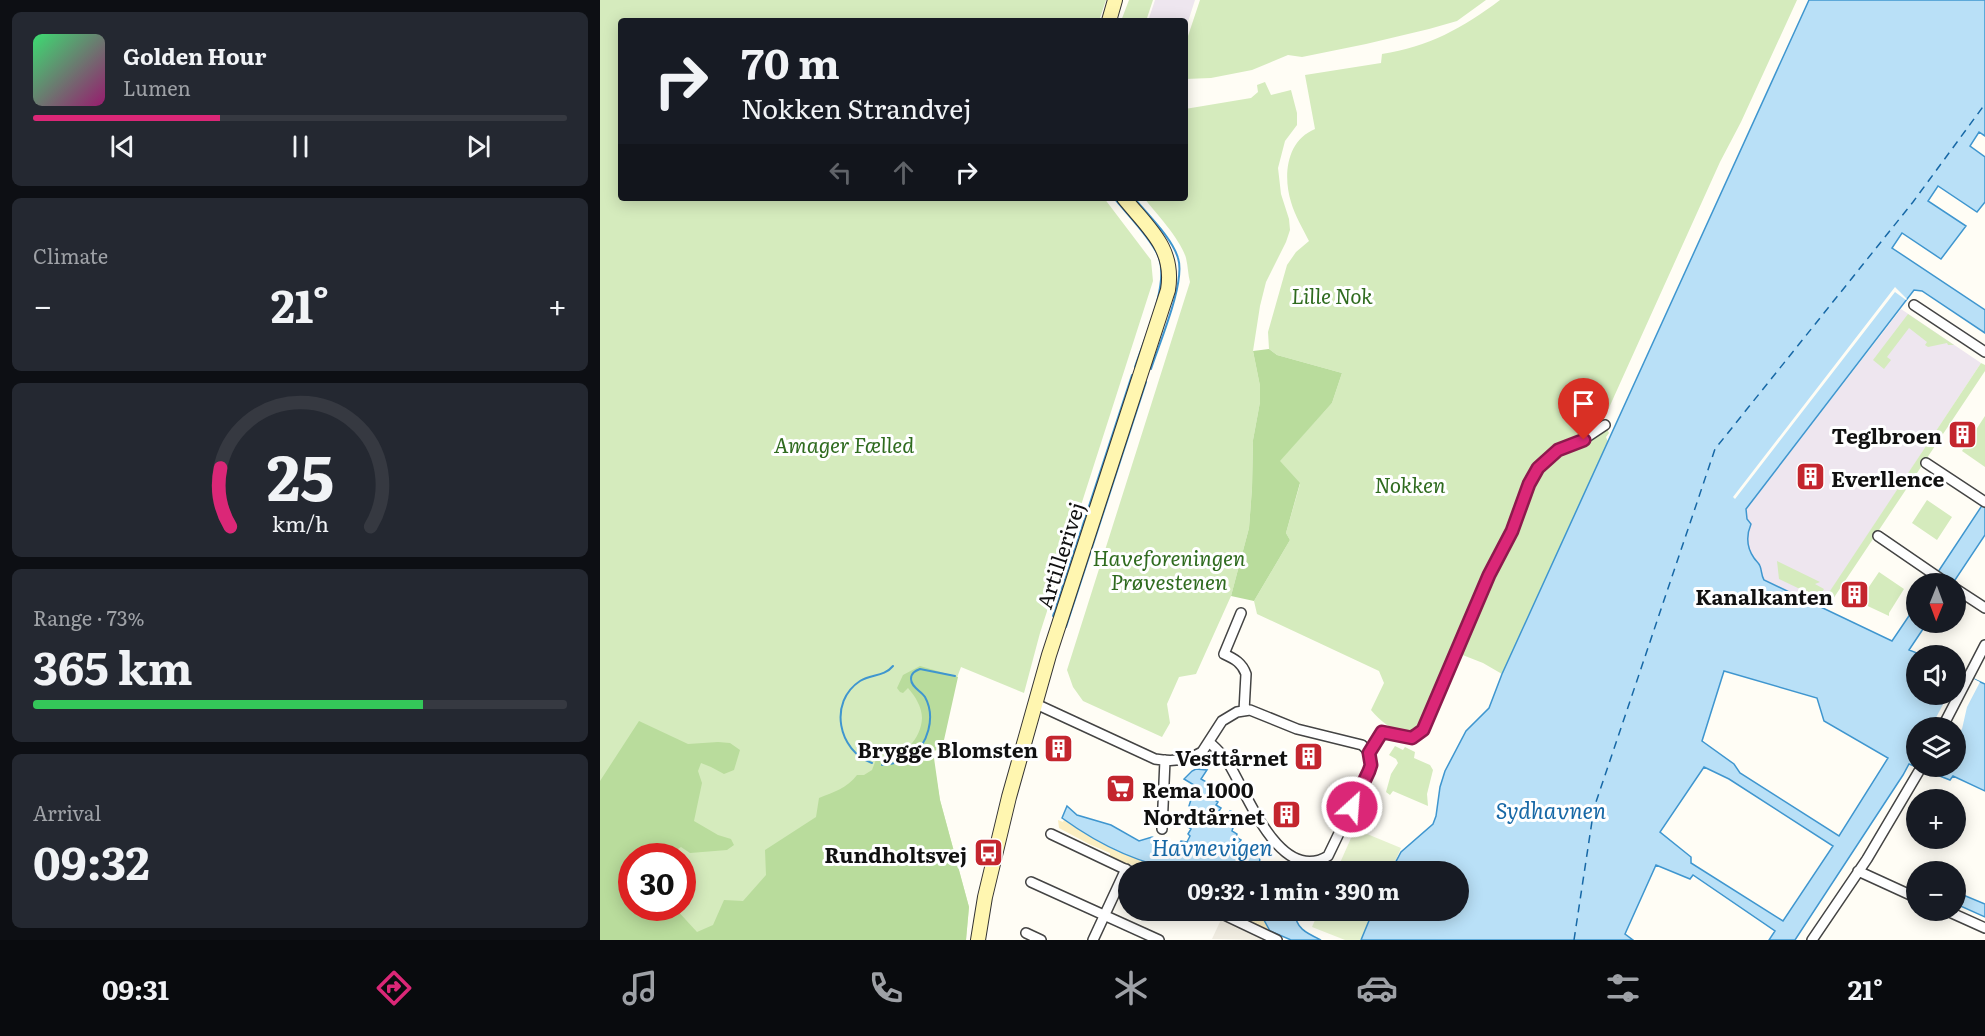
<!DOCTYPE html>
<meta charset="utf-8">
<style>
:root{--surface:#171b24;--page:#242831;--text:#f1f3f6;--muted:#9ea1a6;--line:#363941;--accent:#db2777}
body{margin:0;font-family:Literata,serif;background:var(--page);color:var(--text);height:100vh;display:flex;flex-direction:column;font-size:22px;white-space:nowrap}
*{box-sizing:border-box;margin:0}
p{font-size:20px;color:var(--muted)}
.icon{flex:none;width:33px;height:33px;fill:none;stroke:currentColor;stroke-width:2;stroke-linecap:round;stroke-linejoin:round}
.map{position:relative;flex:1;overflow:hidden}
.drawer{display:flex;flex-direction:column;gap:12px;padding:12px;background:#0d0f14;width:600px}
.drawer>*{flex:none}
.banner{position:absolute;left:18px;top:18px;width:570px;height:183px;border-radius:6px;box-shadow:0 3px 15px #0003;background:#171b24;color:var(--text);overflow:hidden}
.needle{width:39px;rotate:181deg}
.fabs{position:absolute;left:1306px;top:573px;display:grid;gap:12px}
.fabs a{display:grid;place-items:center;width:60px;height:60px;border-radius:50%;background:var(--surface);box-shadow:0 3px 15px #0003;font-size:30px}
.speed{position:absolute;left:18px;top:843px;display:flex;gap:12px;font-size:30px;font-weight:700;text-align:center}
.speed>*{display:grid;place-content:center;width:78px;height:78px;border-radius:50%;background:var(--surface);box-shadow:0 3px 15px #0003;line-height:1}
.speed .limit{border:9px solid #d22;background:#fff;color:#111}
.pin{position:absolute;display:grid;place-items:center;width:51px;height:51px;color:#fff;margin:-62px -26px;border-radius:50% 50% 50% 0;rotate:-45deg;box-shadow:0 0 6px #0007}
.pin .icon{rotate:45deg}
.me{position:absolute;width:66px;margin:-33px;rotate:26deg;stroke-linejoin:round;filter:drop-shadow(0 0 4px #0008)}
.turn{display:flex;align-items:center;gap:21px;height:126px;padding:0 24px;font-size:27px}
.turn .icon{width:78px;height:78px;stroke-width:2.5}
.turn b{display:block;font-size:42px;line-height:51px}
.lanes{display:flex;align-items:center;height:57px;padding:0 24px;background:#0003;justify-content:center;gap:30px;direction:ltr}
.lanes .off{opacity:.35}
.big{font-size:45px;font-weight:700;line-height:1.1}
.drawer .card{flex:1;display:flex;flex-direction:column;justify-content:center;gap:9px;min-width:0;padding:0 21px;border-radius:9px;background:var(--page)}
.drawer .dial{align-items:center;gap:0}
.dial svg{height:156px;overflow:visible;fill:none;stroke:var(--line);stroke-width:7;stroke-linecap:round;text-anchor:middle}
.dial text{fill:var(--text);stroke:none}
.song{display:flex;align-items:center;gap:18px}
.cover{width:72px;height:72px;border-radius:9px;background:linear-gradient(135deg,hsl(140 70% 55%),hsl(320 70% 35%))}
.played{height:6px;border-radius:3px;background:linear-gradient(90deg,var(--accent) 35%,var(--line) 35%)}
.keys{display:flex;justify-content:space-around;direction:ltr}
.heat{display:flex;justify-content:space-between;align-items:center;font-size:33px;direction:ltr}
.charge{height:9px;border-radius:4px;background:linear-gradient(90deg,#34c759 73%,var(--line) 0)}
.trip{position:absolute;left:518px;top:861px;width:351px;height:60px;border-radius:30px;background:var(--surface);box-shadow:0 3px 15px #0003;font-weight:700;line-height:60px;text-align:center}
.menu{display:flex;height:96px;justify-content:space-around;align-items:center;background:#090b0e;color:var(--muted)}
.menu .icon{width:42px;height:42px}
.menu .current{color:var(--accent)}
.menu b{font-size:27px;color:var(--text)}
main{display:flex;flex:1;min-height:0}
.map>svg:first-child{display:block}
.industrial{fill:#eee6ef}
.green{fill:#d5ebbd;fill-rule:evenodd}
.forest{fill:#b9dc9c}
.sand{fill:#fbeec1}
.pitch{fill:#e6f2cf}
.plaza{fill:#f1ede2}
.water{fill:#b9e0f7;stroke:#3f96cf;stroke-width:1.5;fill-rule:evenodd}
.pier{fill:#fffdf5}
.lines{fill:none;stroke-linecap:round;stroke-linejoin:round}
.stream{stroke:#3f96cf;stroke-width:2}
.ferry{stroke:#1768a6;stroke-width:1.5;stroke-dasharray:8 6;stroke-linecap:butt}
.street-casing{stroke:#444;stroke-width:12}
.secondary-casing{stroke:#333;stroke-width:16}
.street{stroke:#fff;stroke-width:9}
.secondary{stroke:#fff6b0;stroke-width:14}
.route-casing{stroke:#8e194d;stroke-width:15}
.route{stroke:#db2777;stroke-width:10}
.labels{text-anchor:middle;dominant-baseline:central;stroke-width:6;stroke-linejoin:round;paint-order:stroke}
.park-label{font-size:21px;font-style:italic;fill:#2f6b1f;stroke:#fff}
.poi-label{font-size:21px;font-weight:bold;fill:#111;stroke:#fff;text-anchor:end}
.street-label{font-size:21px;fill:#111;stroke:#fff}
.water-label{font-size:22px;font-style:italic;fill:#1768a6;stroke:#fff}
</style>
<main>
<section class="drawer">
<div class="card">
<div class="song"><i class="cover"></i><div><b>Golden Hour</b><p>Lumen</p></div></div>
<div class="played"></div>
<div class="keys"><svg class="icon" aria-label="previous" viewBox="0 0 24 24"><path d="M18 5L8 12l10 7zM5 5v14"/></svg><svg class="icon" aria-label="pause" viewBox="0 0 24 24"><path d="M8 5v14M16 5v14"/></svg><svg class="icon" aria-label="next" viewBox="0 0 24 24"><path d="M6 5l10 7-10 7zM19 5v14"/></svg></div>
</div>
<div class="card"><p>Climate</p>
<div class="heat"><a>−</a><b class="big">21°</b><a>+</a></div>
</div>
<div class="card dial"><svg viewBox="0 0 100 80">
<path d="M14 69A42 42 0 1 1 86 69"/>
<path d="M14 69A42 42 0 0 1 9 39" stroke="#db2777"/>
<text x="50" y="56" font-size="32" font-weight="700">25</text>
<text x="50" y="72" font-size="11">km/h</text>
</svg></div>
<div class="card"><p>Range · 73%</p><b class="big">365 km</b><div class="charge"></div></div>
<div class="card"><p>Arrival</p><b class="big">09:32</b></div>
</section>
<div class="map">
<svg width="1385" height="940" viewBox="0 0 1385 940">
<rect width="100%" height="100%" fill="#fffdf5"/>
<path class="industrial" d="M555 0H595L585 31V21H548Z
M1301 309 1381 363 1220 607 1164 580 1161 573 1160 565 1152 556 1149 548 1147 536 1151 524 1147 519 1146 509Z"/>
<path class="green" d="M0 0H506L499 21H21V198H504L551 260 553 281 440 633 424 693 361 667 331 747 340 800 369 907 366 940H0ZM32 856H82V908H32Z
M529 0H553L546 21H521Z
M600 0H886L857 21 829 29 766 44 702 57 688 55 652 70 611 78 585 79V45Z
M900 0H1197L1141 122 1120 162 1003 421 945 454 931 475 910 526 885 574 818 727C800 738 783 724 771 710L784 683 779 671 657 614 654 601 690 540 686 533 700 484 679 461 732 403 742 373 677 355 669 349 668 332 687 265 696 252 709 241C703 229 695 216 691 202 683 176 686 141 715 129L705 75 781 63 782 54C828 47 863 28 900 0Z
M665 82 671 95 691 90 697 113V125L685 141 678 168 681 194 689 219 690 230 686 242 666 282 660 306 653 351 660 386V402L653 440 652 488 649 528 631 596 596 674 579 677 567 704 570 723 562 737 483 701 473 687 467 670 590 282C588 275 588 266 586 258 581 240 556 213 544 198H585V109L651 98 658 92 657 85Z
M1308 314 1354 345H1348L1347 343 1328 347 1325 345 1327 342 1309 328 1287 357 1291 360 1284 369 1273 360Z
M1381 363 1385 365V371L1229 605 1223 602V600L1179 579 1177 561 1220 582 1215 584 1224 589 1221 594 1226 597Z
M1385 416V467L1362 451Z
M1007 429 1009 433 1006 437 1008 442 902 674 883 663 860 654 930 493C934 486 937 478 941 471 956 450 987 446 1007 429Z
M1327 500 1352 517 1337 540 1312 523Z
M1279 572 1304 589 1289 613V616L1257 601 1260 600Z
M795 746 803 750 805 747 815 752 814 758 830 765 833 770 827 794 828 806 793 791 790 795 786 792 791 774 798 763 796 759 789 755Z"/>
<path class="forest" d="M669 349 677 355 742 373 732 403 680 461 700 483 686 533 690 540 654 601 631 596 649 528 652 488 653 440 660 402V386L653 351Z
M320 666 358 677 342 749 333 751 340 800 369 907 366 940H0V781L39 721 88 744 118 742 130 743 140 750 134 770 124 774 111 767 101 763 98 771 102 783 94 821 118 835 131 839 134 845 127 850 90 853 81 847 67 856H32V908H75L97 932 113 925 124 900 143 901 166 875 165 850 216 817 219 798C234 792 247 788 257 775H264L272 770 277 757C300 761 321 741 322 718 322 707 315 696 308 688L303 693 300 692 297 688 303 675Z"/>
<path class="sand" d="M464 819C501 847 542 862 587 871H546L530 864 529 866 510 857V853L489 844 459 828 458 820 463 822Z
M631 911H659L670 931Z"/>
<path class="pitch" d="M755 829 801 848 791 871 736 872Z
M719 911H773L761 940H745L712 927Z"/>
<path class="plaza" d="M625 911 666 929 661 940 612 939Z"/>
<path class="water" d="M1209 0H1385V136L1379 132 1370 146 1385 157V202L1377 212 1338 186 1328 201 1366 226 1341 259 1302 233 1292 248 1385 310V333L1322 291 1314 290 1146 509 1147 519 1151 524C1146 536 1147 548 1154 558 1156 561 1159 563 1160 566 1162 571 1161 575 1164 580L1292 641 1317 604V622L1327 623 1309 650 1322 655 1317 656V694H1356V671L1385 684V791L1353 776 1350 780 1309 764 1303 775 1195 940H1169L1175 931 1093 875 1090 879 1056 865 1025 934 1033 940H761L773 911 858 910V872L791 871 801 852 833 824 836 816 840 787 845 771 866 731 889 708 902 674ZM1124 671 1217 698 1224 721 1288 758 1239 836 1140 773 1134 764 1102 741ZM1317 728H1356V766H1317ZM1104 767 1129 779 1233 846 1183 921 1091 863V857L1060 832Z
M1385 501V535L1353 583 1330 584Z
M596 769 607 770 601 779 608 783 606 786 611 789 610 792 615 796 613 799 618 802 616 805 621 808 619 811 625 815 630 811 633 812 627 825 633 828 632 831 637 834 636 837 641 840 639 843 645 846 643 849 649 852 647 855 653 858 658 853 660 855 659 871C635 872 609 874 585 871 540 865 498 844 462 818L467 806 477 815 511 825 539 841 552 837 571 844 579 843 581 841 587 842 590 836 588 834 591 829 588 827 591 822 588 820 591 815 589 813 592 808 589 806 593 793 590 791 594 785 584 779 592 771Z
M1356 892 1385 904V917L1356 904Z
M659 911H695C695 928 706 933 721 940H691L670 931Z"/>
<path class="pier" d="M1295 287 1307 299 1306 300 1295 292 1135 499 1133 497Z
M1360 672 1380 682 1367 707 1362 729 1356 736V728L1331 727 1348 695 1356 694V679Z"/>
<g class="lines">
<path class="stream" d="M514 198C526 213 553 241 559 258 569 285 544 339 535 367
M534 198C548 215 572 238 578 258 586 282 559 344 551 369
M453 616 532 375
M466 627 546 382
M272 763C238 751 228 702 260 681 271 674 284 677 293 666
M282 765C292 764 302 762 310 757 328 745 336 717 325 697 321 691 311 687 311 679 311 673 315 671 320 669L355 676"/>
<path class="ferry" d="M974 940 994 808 1115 449 1313 202 1385 104"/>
<defs>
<path id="street" d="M1314 305 1385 352
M1326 463 1385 502
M1278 536 1348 584
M1356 589 1385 608
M641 613 624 654C635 659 642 663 646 674L644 711
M436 704 555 759C572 762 587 761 602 752L622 721 637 712 650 710 697 729 762 745C771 752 772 761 769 771L728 856C681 885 648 796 630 766 625 757 617 749 609 742
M1342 728 1385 645
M769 753 782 731C798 736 809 741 823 730L889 575 912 531 929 484 938 468 958 450 984 439 1005 425
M562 829 565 760
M451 834 531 872
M1258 871 1317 898
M431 882 559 940
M614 910 677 940
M1345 910 1385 928
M426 933 441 940
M493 940 526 869
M1212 940 1267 859 1322 766"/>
<path id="secondary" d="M509 21 515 0
M378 940 385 897 409 797 449 655 568 290C575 248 548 228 524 198"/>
</defs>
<use href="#street" class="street-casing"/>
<use href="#secondary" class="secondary-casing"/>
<use href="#street" class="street"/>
<use href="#secondary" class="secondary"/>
</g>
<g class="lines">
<defs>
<path id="route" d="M752 807 769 771 771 765 769 753 782 732 812 738 823 730 889 575 912 531 929 484 938 468 958 450 984 440"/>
</defs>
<use href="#route" class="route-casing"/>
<use href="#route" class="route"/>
</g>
<defs>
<symbol id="building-square" viewBox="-11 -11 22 22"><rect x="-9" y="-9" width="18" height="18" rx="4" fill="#c4262e" stroke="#fff"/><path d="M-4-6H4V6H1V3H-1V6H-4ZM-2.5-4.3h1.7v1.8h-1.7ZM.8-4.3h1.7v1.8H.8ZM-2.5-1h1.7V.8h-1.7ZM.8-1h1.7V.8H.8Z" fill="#fff"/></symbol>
<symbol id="supermarket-square" viewBox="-11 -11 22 22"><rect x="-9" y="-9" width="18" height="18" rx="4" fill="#c4262e" stroke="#fff"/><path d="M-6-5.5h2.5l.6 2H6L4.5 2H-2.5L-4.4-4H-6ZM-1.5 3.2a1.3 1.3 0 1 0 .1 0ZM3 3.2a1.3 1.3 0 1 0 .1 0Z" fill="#fff"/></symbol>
<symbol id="bus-square" viewBox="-11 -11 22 22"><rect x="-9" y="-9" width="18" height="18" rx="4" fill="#c4262e" stroke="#fff"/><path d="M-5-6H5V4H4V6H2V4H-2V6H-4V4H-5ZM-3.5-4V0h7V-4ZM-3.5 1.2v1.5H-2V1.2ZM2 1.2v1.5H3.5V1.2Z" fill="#fff"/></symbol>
</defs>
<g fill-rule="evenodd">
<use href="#building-square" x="1346" y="418" width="33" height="33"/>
<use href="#building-square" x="1194" y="460" width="33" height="33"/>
<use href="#building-square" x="1238" y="578" width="33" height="33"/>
<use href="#building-square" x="442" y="732" width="33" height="33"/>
<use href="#building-square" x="692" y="740" width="33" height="33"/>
<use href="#supermarket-square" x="504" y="772" width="33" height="33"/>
<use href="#building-square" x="670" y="798" width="33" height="33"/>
<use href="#bus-square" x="372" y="836" width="33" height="33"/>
</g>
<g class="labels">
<g class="park-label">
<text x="732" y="294">Lille Nok</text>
<text x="244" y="443">Amager Fælled</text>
<text x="810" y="483">Nokken</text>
<text x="569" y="556">Haveforeningen<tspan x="569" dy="24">Prøvestenen</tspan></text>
</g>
<g class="poi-label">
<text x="1342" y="434">Teglbroen</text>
<text x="1231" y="477" text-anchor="start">Everllence</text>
<text x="1233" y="595">Kanalkanten</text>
<text x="438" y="748">Brygge Blomsten</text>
<text x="688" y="756">Vesttårnet</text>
<text x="542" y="788" text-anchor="start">Rema 1000</text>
<text x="665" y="815">Nordtårnet</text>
<text x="367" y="853">Rundholtsvej</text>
</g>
<g class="street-label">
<text transform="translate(459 555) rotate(-72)">Artillerivej</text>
</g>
<g class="water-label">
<text x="951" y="809">Sydhavnen</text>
<text x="612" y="846">Havnevigen</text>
</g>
</g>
</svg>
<div class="fabs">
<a><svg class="needle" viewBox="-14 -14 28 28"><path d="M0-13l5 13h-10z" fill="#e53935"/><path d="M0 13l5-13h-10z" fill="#9ea1a6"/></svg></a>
<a><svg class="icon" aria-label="sound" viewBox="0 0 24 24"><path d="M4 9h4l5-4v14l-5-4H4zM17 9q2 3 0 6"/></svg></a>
<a><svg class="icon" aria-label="layers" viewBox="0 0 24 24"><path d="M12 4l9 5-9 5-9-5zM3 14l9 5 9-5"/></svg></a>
<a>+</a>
<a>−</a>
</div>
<div class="speed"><div class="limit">30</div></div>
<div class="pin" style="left:984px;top:440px;background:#d93025"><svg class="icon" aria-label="arrive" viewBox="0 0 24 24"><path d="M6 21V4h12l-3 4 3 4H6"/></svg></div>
<svg class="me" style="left:752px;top:807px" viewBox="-20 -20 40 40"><circle r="17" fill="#db2777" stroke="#fff" stroke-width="3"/><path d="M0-11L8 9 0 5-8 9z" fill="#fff"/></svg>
<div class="trip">09:32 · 1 min · 390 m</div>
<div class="banner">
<div class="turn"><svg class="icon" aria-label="right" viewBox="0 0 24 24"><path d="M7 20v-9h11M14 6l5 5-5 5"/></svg><div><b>70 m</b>Nokken Strandvej</div></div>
<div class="lanes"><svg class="icon off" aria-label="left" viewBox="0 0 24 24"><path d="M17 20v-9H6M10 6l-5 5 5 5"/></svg><svg class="icon off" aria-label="ahead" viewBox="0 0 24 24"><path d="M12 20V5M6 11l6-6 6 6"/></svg><svg class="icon" aria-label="right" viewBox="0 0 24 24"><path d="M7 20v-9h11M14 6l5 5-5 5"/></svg></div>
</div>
</div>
</main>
<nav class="menu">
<b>09:31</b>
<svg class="icon current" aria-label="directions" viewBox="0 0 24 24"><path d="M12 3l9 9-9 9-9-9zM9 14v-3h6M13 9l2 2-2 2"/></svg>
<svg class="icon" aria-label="music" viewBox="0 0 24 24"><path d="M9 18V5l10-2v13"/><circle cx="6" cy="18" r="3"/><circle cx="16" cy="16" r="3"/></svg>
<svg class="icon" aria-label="phone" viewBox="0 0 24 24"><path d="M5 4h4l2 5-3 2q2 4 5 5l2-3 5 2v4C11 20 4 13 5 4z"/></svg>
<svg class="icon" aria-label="climate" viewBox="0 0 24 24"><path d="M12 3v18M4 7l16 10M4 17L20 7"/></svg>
<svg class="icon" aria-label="car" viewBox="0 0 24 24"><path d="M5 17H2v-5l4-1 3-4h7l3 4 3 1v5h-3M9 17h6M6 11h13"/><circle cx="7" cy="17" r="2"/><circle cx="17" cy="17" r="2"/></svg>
<svg class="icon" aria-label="filters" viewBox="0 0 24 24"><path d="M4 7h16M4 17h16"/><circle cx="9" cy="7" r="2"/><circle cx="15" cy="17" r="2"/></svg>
<b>21°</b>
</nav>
